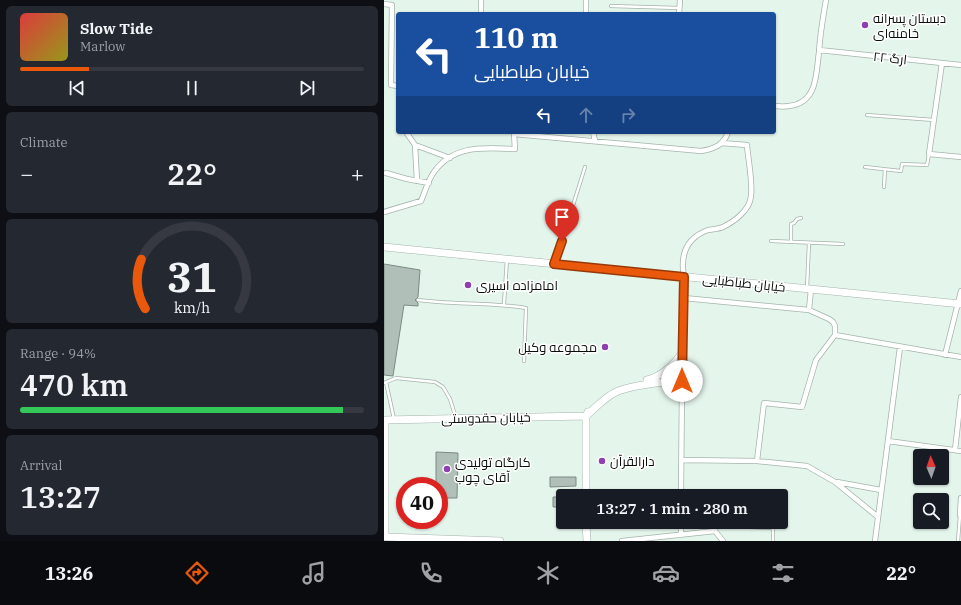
<!DOCTYPE html>
<meta charset="utf-8">
<style>
:root{--surface:#171b24;--page:#242831;--text:#f1f3f6;--muted:#9ea1a6;--line:#363941;--accent:#ea580c}
body{margin:0;font-family:"IBM Plex Serif",Cairo,serif;background:var(--page);color:var(--text);height:100vh;display:flex;flex-direction:column;font-size:15px;white-space:nowrap}
*{box-sizing:border-box;margin:0}
p{font-size:13px;color:var(--muted)}
.icon{flex:none;width:22px;height:22px;fill:none;stroke:currentColor;stroke-width:2;stroke-linecap:round;stroke-linejoin:round}
.map{position:relative;flex:1;overflow:hidden}
.side{display:flex;flex-direction:column;gap:6px;padding:6px;background:#0d0f14;width:384px}
.side>*{flex:none}
.guide{position:absolute;left:12px;top:12px;width:380px;height:122px;border-radius:4px;box-shadow:0 1px 3px #0004;background:#1a4fa0;color:#fff;overflow:hidden}
.needle{width:26px;rotate:358deg}
.buttons{position:absolute;left:529px;top:449px;display:grid;gap:8px}
.buttons a{display:grid;place-items:center;width:36px;height:36px;border-radius:4px;background:var(--surface);box-shadow:0 1px 3px #0004;font-size:20px}
.speed{position:absolute;left:12px;top:477px;display:flex;gap:8px;font-size:20px;font-weight:700;text-align:center}
.speed>*{display:grid;place-content:center;width:52px;height:52px;border-radius:50%;background:var(--surface);box-shadow:0 1px 3px #0004;line-height:1}
.speed .limit{border:6px solid #d22;background:#fff;color:#111}
.pin{position:absolute;display:grid;place-items:center;width:34px;height:34px;color:#fff;margin:-41px -17px;border-radius:50% 50% 50% 0;rotate:-45deg;box-shadow:0 0 4px #0007}
.pin .icon{rotate:45deg}
.me{position:absolute;width:44px;margin:-22px;rotate:0deg;stroke-linejoin:round;filter:drop-shadow(0 0 3px #0008)}
.turn{display:flex;align-items:center;gap:14px;height:84px;padding:0 12px;font-size:18px}
.turn .icon{width:52px;height:52px;stroke-width:2.5}
.turn b{display:block;font-size:28px;line-height:34px}
.lanes{display:flex;align-items:center;height:38px;padding:0 12px;background:#0003;justify-content:center;gap:20px;direction:ltr}
.lanes .off{opacity:.35}
.big{font-size:30px;font-weight:600;line-height:1.1}
.side .tile{flex:1;display:flex;flex-direction:column;justify-content:center;gap:6px;min-width:0;padding:0 14px;border-radius:6px;background:var(--page)}
.side .dial{align-items:center;gap:0}
.dial svg{height:104px;overflow:visible;fill:none;stroke:var(--line);stroke-width:7;stroke-linecap:round;text-anchor:middle}
.dial text{fill:var(--text);stroke:none}
.song{display:flex;align-items:center;gap:12px}
.cover{width:48px;height:48px;border-radius:6px;background:linear-gradient(135deg,hsl(0 70% 55%),hsl(60 70% 35%))}
.played{height:4px;border-radius:2px;background:linear-gradient(90deg,var(--accent) 20%,var(--line) 20%)}
.keys{display:flex;justify-content:space-around;direction:ltr}
.heat{display:flex;justify-content:space-between;align-items:center;font-size:22px;direction:ltr}
.charge{height:6px;border-radius:3px;background:linear-gradient(90deg,#34c759 94%,var(--line) 0)}
.trip{position:absolute;left:172px;top:489px;width:232px;height:40px;border-radius:4px;background:var(--surface);box-shadow:0 1px 3px #0004;font-weight:600;line-height:40px;text-align:center}
.tabs{display:flex;height:64px;justify-content:space-around;align-items:center;background:#090b0e;color:var(--muted)}
.tabs .icon{width:28px;height:28px}
.tabs .on{color:var(--accent)}
.tabs b{font-size:18px;color:var(--text)}
main{display:flex;flex:1;min-height:0}
.map>svg:first-child{display:block}
.building{fill:#b0bfb7;stroke:#7c8b83}
.lines{fill:none;stroke-linecap:round;stroke-linejoin:round}
.lane-casing{stroke:#a4b4ac;stroke-width:4}
.street-casing{stroke:#a4b4ac;stroke-width:6}
.secondary-casing{stroke:#a4b4ac;stroke-width:8}
.lane{stroke:#fff;stroke-width:2.5}
.street{stroke:#fff;stroke-width:4.5}
.secondary{stroke:#fff;stroke-width:7}
.route-casing{stroke:#983908;stroke-width:10}
.route{stroke:#ea580c;stroke-width:7}
.poi-dot{fill:#8d40b0;stroke:#fff;stroke-width:1.5}
.labels{text-anchor:middle;dominant-baseline:central;stroke-width:3;stroke-linejoin:round;paint-order:stroke}
.poi-label{font-size:13px;fill:#080d0a;stroke:#fff;text-anchor:start}
.street-label{font-size:13px;fill:#080d0a;stroke:#fff}
</style>
<main>
<section class="side">
<div class="tile">
<div class="song"><i class="cover"></i><div><b>Slow Tide</b><p>Marlow</p></div></div>
<div class="played"></div>
<div class="keys"><svg class="icon" aria-label="previous" viewBox="0 0 24 24"><path d="M18 5L8 12l10 7zM5 5v14"/></svg><svg class="icon" aria-label="pause" viewBox="0 0 24 24"><path d="M8 5v14M16 5v14"/></svg><svg class="icon" aria-label="next" viewBox="0 0 24 24"><path d="M6 5l10 7-10 7zM19 5v14"/></svg></div>
</div>
<div class="tile"><p>Climate</p>
<div class="heat"><a>−</a><b class="big">22°</b><a>+</a></div>
</div>
<div class="tile dial"><svg viewBox="0 0 100 80">
<path d="M14 69A42 42 0 1 1 86 69"/>
<path d="M14 69A42 42 0 0 1 11 31" stroke="#ea580c"/>
<text x="50" y="56" font-size="32" font-weight="700">31</text>
<text x="50" y="72" font-size="11">km/h</text>
</svg></div>
<div class="tile"><p>Range · 94%</p><b class="big">470 km</b><div class="charge"></div></div>
<div class="tile"><p>Arrival</p><b class="big">13:27</b></div>
</section>
<div class="map">
<svg width="577" height="541" viewBox="0 0 577 541">
<rect width="100%" height="100%" fill="#e4f5ec"/>
<path class="building" d="M0 264 36 270 34 297 31 300 34 303V306L20 305 9 376 0 375Z
M52 452 74 453 73 498H55V486H52Z
M166 477H192V486L166 487Z
M169 497H179V507H169Z"/>
<g class="lines">
<defs>
<path id="lane" d="M227 6 295 8
M483 115 550 120
M481 167 517 171 518 164 543 165 545 154
M500 187 501 169
M387 241 459 244
M407 242V224L410 223 413 219 417 218
M171 263 201 167
M423 288 425 243
M34 300C70 305 106 302 142 308L140 361
M120 304 123 259
M2 382 10 419
M0 383 12 378 51 382 59 387 66 399 72 418
M364 522V527L389 528V541
M574 541 576 515"/>
<path id="street" d="M0 4 8 5 7 85 14 86
M97 14V0
M202 14V0
M295 14 296 0
M435 50 577 65
M558 63 545 154 577 157
M390 106C395 106 400 107 405 106 434 103 432 73 435 52 436 35 439 17 442 0
M22 132 31 145 33 181
M209 132 211 141
M31 145 66 158
M2 173 23 179 45 183
M0 212 37 201C41 192 44 180 50 172 70 144 101 148 131 149L130 134 317 151C330 149 340 145 344 132
M300 277C296 255 302 238 324 230 329 229 335 229 339 227 351 221 366 210 367 196 369 183 364 159 363 145L337 143
M300 298 425 310 445 319 449 322 451 326V335L432 360 418 407 380 403 373 461
M425 310 427 289
M451 335 577 357
M561 355 577 291
M504 441 577 451
M571 450 577 397
M298 460 373 461 423 466 451 482 494 517
M453 482 497 490
M298 494 314 496
M297 496 298 381
M577 498 576 515H577
M330 522 331 531 339 541
M297 535V522
M238 541 331 531
M491 541 516 347"/>
<path id="secondary" d="M0 247 577 304
M263 380C279 376 289 366 298 353
M202 416C212 407 222 396 234 391 254 384 277 382 298 381L300 277
M0 420 202 416
M1 420V537L116 541
M202 496V416L204 412
M202 522 203 541"/>
</defs>
<use href="#lane" class="lane-casing"/>
<use href="#street" class="street-casing"/>
<use href="#secondary" class="secondary-casing"/>
<use href="#lane" class="lane"/>
<use href="#street" class="street"/>
<use href="#secondary" class="secondary"/>
</g>
<g class="lines">
<defs>
<path id="route" d="M178 241 170 264 300 277 298 381"/>
</defs>
<use href="#route" class="route-casing"/>
<use href="#route" class="route"/>
</g>
<g class="poi-dot">
<circle cx="481" cy="25" r="4"/>
<circle cx="84" cy="285" r="4"/>
<circle cx="221" cy="347" r="4"/>
<circle cx="218" cy="461" r="4"/>
<circle cx="63" cy="469" r="4"/>
</g>
<g class="labels">
<g class="poi-label">
<text x="489" y="18">دبستان پسرانه<tspan x="489" dy="15">خامنه‌ای</tspan></text>
<text x="92" y="285">امامزاده اسیری</text>
<text x="213" y="347" text-anchor="end">مجموعه وکیل</text>
<text x="226" y="461">دارالقرآن</text>
<text x="71" y="462">کارگاه تولیدی<tspan x="71" dy="15">آقای چوب</tspan></text>
</g>
<g class="street-label">
<text transform="translate(506 58) rotate(6)">ارگ ۲۲</text>
<text transform="translate(360 283) rotate(6)">خیابان طباطبایی</text>
<text transform="translate(102 418) rotate(-1)">خیابان حقدوستی</text>
</g>
</g>
</svg>
<div class="buttons">
<a><svg class="needle" viewBox="-14 -14 28 28"><path d="M0-13l5 13h-10z" fill="#e53935"/><path d="M0 13l5-13h-10z" fill="#9ea1a6"/></svg></a>
<a><svg class="icon" aria-label="search" viewBox="0 0 24 24"><circle cx="10" cy="10" r="6"/><path d="M15 15l6 6"/></svg></a>
</div>
<div class="speed"><div class="limit">40</div></div>
<div class="pin" style="left:178px;top:241px;background:#d93025"><svg class="icon" aria-label="arrive" viewBox="0 0 24 24"><path d="M6 21V4h12l-3 4 3 4H6"/></svg></div>
<svg class="me" style="left:298px;top:381px" viewBox="-20 -20 40 40"><circle r="19" fill="#fff"/><path d="M0-13L10 11 0 6-10 11z" fill="#ea580c"/></svg>
<div class="trip">13:27 · 1 min · 280 m</div>
<div class="guide">
<div class="turn"><svg class="icon" aria-label="left" viewBox="0 0 24 24"><path d="M17 20v-9H6M10 6l-5 5 5 5"/></svg><div><b>110 m</b>خیابان طباطبایی</div></div>
<div class="lanes"><svg class="icon" aria-label="left" viewBox="0 0 24 24"><path d="M17 20v-9H6M10 6l-5 5 5 5"/></svg><svg class="icon off" aria-label="ahead" viewBox="0 0 24 24"><path d="M12 20V5M6 11l6-6 6 6"/></svg><svg class="icon off" aria-label="right" viewBox="0 0 24 24"><path d="M7 20v-9h11M14 6l5 5-5 5"/></svg></div>
</div>
</div>
</main>
<nav class="tabs">
<b>13:26</b>
<svg class="icon on" aria-label="directions" viewBox="0 0 24 24"><path d="M12 3l9 9-9 9-9-9zM9 14v-3h6M13 9l2 2-2 2"/></svg>
<svg class="icon" aria-label="music" viewBox="0 0 24 24"><path d="M9 18V5l10-2v13"/><circle cx="6" cy="18" r="3"/><circle cx="16" cy="16" r="3"/></svg>
<svg class="icon" aria-label="phone" viewBox="0 0 24 24"><path d="M5 4h4l2 5-3 2q2 4 5 5l2-3 5 2v4C11 20 4 13 5 4z"/></svg>
<svg class="icon" aria-label="climate" viewBox="0 0 24 24"><path d="M12 3v18M4 7l16 10M4 17L20 7"/></svg>
<svg class="icon" aria-label="car" viewBox="0 0 24 24"><path d="M5 17H2v-5l4-1 3-4h7l3 4 3 1v5h-3M9 17h6M6 11h13"/><circle cx="7" cy="17" r="2"/><circle cx="17" cy="17" r="2"/></svg>
<svg class="icon" aria-label="filters" viewBox="0 0 24 24"><path d="M4 7h16M4 17h16"/><circle cx="9" cy="7" r="2"/><circle cx="15" cy="17" r="2"/></svg>
<b>22°</b>
</nav>
